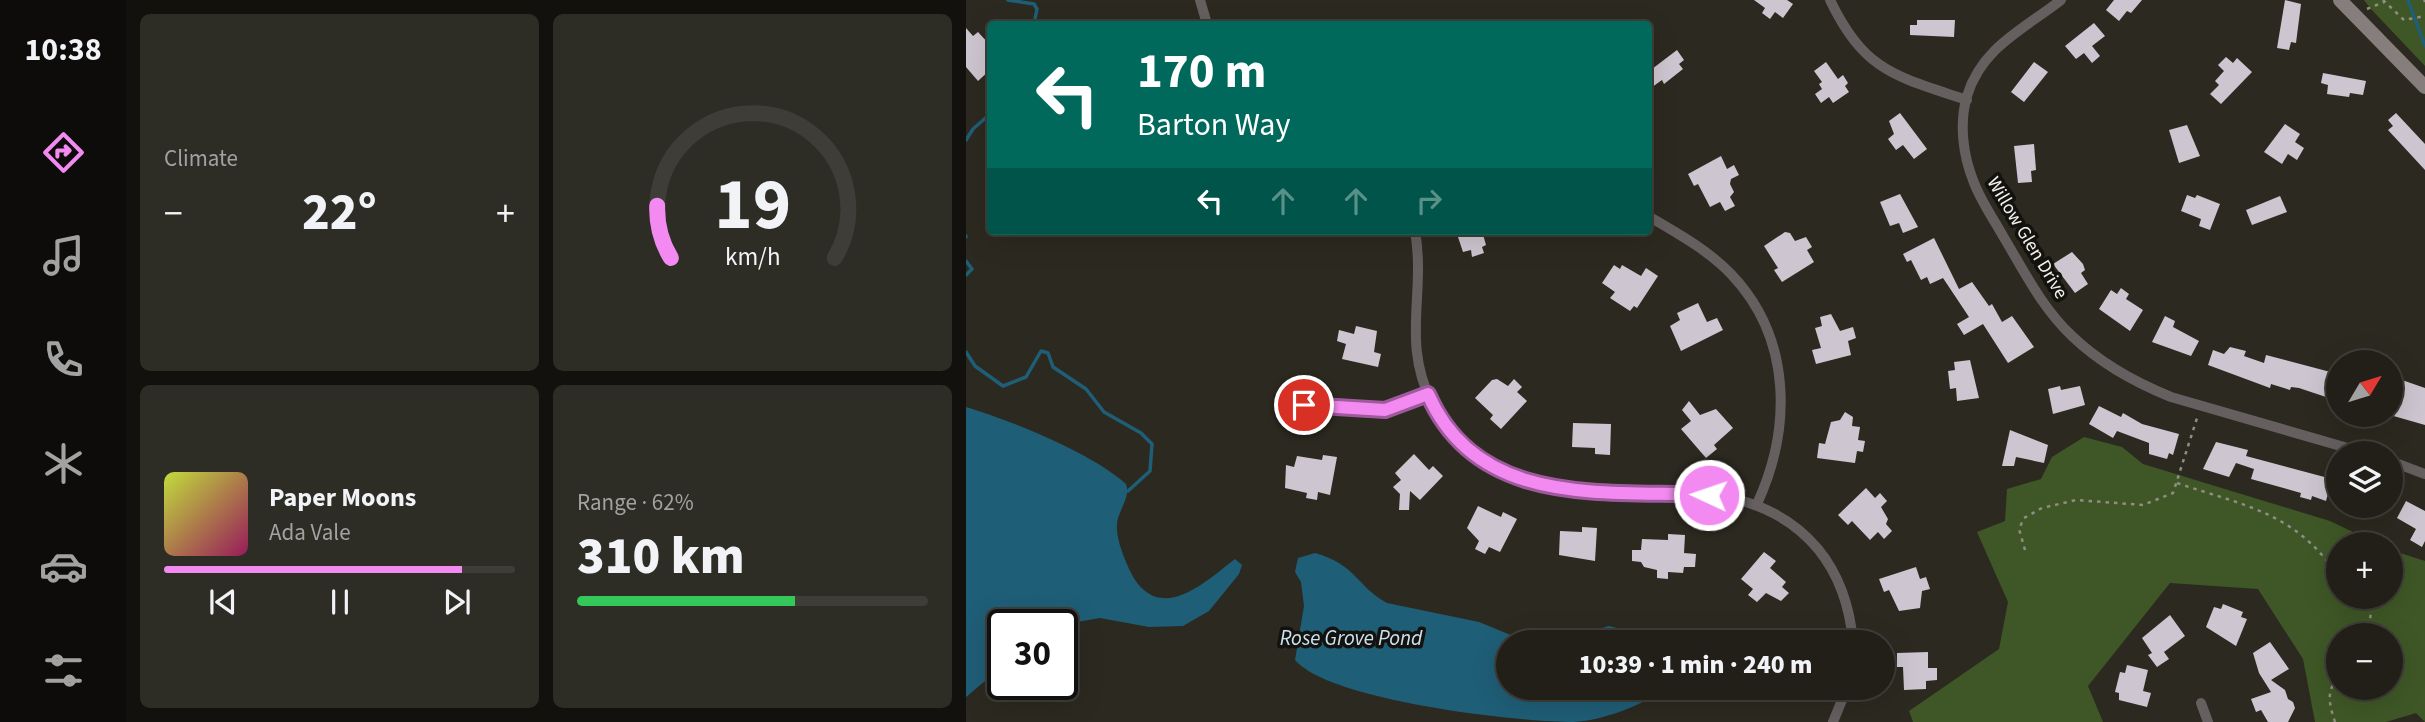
<!DOCTYPE html>
<meta charset="utf-8">
<style>
:root{--surface:#211f18;--page:#2d2c25;--text:#f1f3f6;--muted:#a2a2a2;--line:#3e3d37;--accent:#f38af1}
body{margin:0;font-family:"Source Sans 3",sans-serif;background:var(--page);color:var(--text);height:100vh;display:flex;flex-direction:column;font-size:26px;white-space:nowrap}
*{box-sizing:border-box;margin:0}
p{font-size:23px;color:var(--muted)}
.icon{flex:none;width:38px;height:38px;fill:none;stroke:currentColor;stroke-width:2;stroke-linecap:round;stroke-linejoin:round}
.map{position:relative;flex:1;overflow:hidden}
.sheet{display:flex;flex-direction:column;gap:14px;padding:14px;background:#12110d;width:840px}
.sheet>*{flex:none}
.hud{position:absolute;left:21px;top:21px;width:665px;height:214px;border-radius:7px;box-shadow:0 7px 28px #0002,0 0 0 2px var(--line);background:#00695c;color:#fff;overflow:hidden}
.needle{width:46px;rotate:52deg}
.buttons{position:absolute;left:1360px;top:350px;display:grid;gap:14px}
.buttons a{display:grid;place-items:center;width:77px;height:77px;border-radius:50%;background:var(--surface);box-shadow:0 7px 28px #0002,0 0 0 2px var(--line);font-size:35px}
.speed{position:absolute;left:21px;top:609px;display:flex;gap:14px;font-size:35px;font-weight:700;text-align:center}
.speed>*{display:grid;place-content:center;width:91px;height:91px;border-radius:50%;background:var(--surface);box-shadow:0 7px 28px #0002,0 0 0 2px var(--line);line-height:1}
.speed .limit{border:4px solid #111;border-radius:10px;background:#fff;color:#111}
.pin{position:absolute;display:grid;place-items:center;width:60px;height:60px;color:#fff;margin:-30px;border:4px solid #fff;border-radius:50%;box-shadow:0 2px 7px #0007}
.me{position:absolute;width:77px;margin:-38px;rotate:273deg;stroke-linejoin:round;filter:drop-shadow(0 0 5px #0008)}
.turn{display:flex;align-items:center;gap:24px;height:147px;padding:0 35px;font-size:32px}
.turn .icon{width:91px;height:91px;stroke-width:2.5}
.turn b{display:block;font-size:49px;line-height:60px}
.lanes{display:flex;align-items:center;height:66px;padding:0 35px;background:#0003;justify-content:center;gap:35px;direction:ltr}
.lanes .off{opacity:.35}
.big{font-size:52px;font-weight:800;line-height:1.1}
.sheet .widget{flex:1;display:flex;flex-direction:column;justify-content:center;gap:10px;min-width:0;padding:0 24px;border-radius:10px;background:var(--page)}
.sheet .dial{align-items:center;gap:0}
.dial svg{height:182px;overflow:visible;fill:none;stroke:var(--line);stroke-width:7;stroke-linecap:round;text-anchor:middle}
.dial text{fill:var(--text);stroke:none}
.song{display:flex;align-items:center;gap:21px}
.cover{width:84px;height:84px;border-radius:10px;background:linear-gradient(135deg,hsl(70 70% 55%),hsl(330 70% 35%))}
.played{height:7px;border-radius:4px;background:linear-gradient(90deg,var(--accent) 85%,var(--line) 85%)}
.keys{display:flex;justify-content:space-around;direction:ltr}
.heat{display:flex;justify-content:space-between;align-items:center;font-size:38px;direction:ltr}
.charge{height:10px;border-radius:5px;background:linear-gradient(90deg,#34c759 62%,var(--line) 0)}
.sheet .tiles{flex:1;display:grid;gap:14px;grid-template-columns:repeat(2,1fr)}
.trip{position:absolute;left:530px;top:630px;width:399px;height:70px;border-radius:35px;background:var(--surface);box-shadow:0 7px 28px #0002,0 0 0 2px var(--line);font-weight:800;line-height:70px;text-align:center}
main{display:flex;flex:1;min-height:0}
.tab-bar{display:flex;flex-direction:column;width:126px;justify-content:space-around;align-items:center;background:#0d0c0a;color:var(--muted)}
.tab-bar .icon{width:49px;height:49px}
.tab-bar .on{color:var(--accent)}
.tab-bar b{font-size:32px;color:var(--text)}
.map>svg:first-child{display:block}
.green{fill:#3f5726;fill-rule:evenodd}
.water{fill:#1f5e77}
.lines{fill:none;stroke-linecap:round;stroke-linejoin:round}
.stream{stroke:#1f5e77;stroke-width:3.5}
.building{fill:#cdc6d0}
.path{stroke:#8f8d85;stroke-width:2.5;stroke-dasharray:3.5 5;stroke-linecap:butt}
.street{stroke:#655f5f;stroke-width:10}
.secondary{stroke:#867d7d;stroke-width:14}
.route-casing{stroke:#9e5a9d;stroke-width:18}
.route{stroke:#f38af1;stroke-width:12}
.labels{text-anchor:middle;dominant-baseline:central;stroke-width:7;stroke-linejoin:round;paint-order:stroke}
.street-label{font-size:19px;fill:#f3f1eb;stroke:#13120e}
.water-label{font-size:21px;font-style:italic;fill:#cbe3f0;stroke:#13120e}
</style>
<main>
<nav class="tab-bar">
<b>10:38</b>
<svg class="icon on" aria-label="directions" viewBox="0 0 24 24"><path d="M12 3l9 9-9 9-9-9zM9 14v-3h6M13 9l2 2-2 2"/></svg>
<svg class="icon" aria-label="music" viewBox="0 0 24 24"><path d="M9 18V5l10-2v13"/><circle cx="6" cy="18" r="3"/><circle cx="16" cy="16" r="3"/></svg>
<svg class="icon" aria-label="phone" viewBox="0 0 24 24"><path d="M5 4h4l2 5-3 2q2 4 5 5l2-3 5 2v4C11 20 4 13 5 4z"/></svg>
<svg class="icon" aria-label="climate" viewBox="0 0 24 24"><path d="M12 3v18M4 7l16 10M4 17L20 7"/></svg>
<svg class="icon" aria-label="car" viewBox="0 0 24 24"><path d="M5 17H2v-5l4-1 3-4h7l3 4 3 1v5h-3M9 17h6M6 11h13"/><circle cx="7" cy="17" r="2"/><circle cx="17" cy="17" r="2"/></svg>
<svg class="icon" aria-label="filters" viewBox="0 0 24 24"><path d="M4 7h16M4 17h16"/><circle cx="9" cy="7" r="2"/><circle cx="15" cy="17" r="2"/></svg>
</nav>
<section class="sheet">
<div class="tiles">
<div class="widget"><p>Climate</p>
<div class="heat"><a>−</a><b class="big">22°</b><a>+</a></div>
</div>
<div class="widget dial"><svg viewBox="0 0 100 80">
<path d="M14 69A42 42 0 1 1 86 69"/>
<path d="M14 69A42 42 0 0 1 8 46" stroke="#f38af1"/>
<text x="50" y="56" font-size="32" font-weight="700">19</text>
<text x="50" y="72" font-size="11">km/h</text>
</svg></div>
<div class="widget">
<div class="song"><i class="cover"></i><div><b>Paper Moons</b><p>Ada Vale</p></div></div>
<div class="played"></div>
<div class="keys"><svg class="icon" aria-label="previous" viewBox="0 0 24 24"><path d="M18 5L8 12l10 7zM5 5v14"/></svg><svg class="icon" aria-label="pause" viewBox="0 0 24 24"><path d="M8 5v14M16 5v14"/></svg><svg class="icon" aria-label="next" viewBox="0 0 24 24"><path d="M6 5l10 7-10 7zM19 5v14"/></svg></div>
</div>
<div class="widget"><p>Range · 62%</p><b class="big">310 km</b><div class="charge"></div></div>
</div>
</section>
<div class="map">
<svg width="1459" height="722" viewBox="0 0 1459 722">
<rect width="100%" height="100%" fill="#2c2920"/>
<path class="green" d="M1398 0H1459V66L1404 8Z
M1118 437 1156 447 1177 464 1364 521 1412 544H1372V597H1424L1425 550 1459 561V722L1450 713 1420 722H1349L1337 659 1292 589 1204 583 1122 686 1137 722H947L943 711 1033 649 1042 602 1011 532 1039 521 1041 489 1075 479 1086 457ZM1372 635H1424V688H1372Z"/>
<path class="water" d="M0 407C46 421 124 452 160 484 165 498 152 510 151 524 150 540 158 557 164 571 192 627 238 583 269 559L276 565 273 574 243 611 217 626 183 627 134 618 94 625H37V666L0 697Z
M349 553C391 565 390 586 421 603L513 622 562 642H542V688H701C673 706 640 720 607 722 552 722 364 701 329 660L338 606 335 582 329 572 332 558Z
M643 626 674 634 686 642H611L625 631Z"/>
<g class="lines">
<path class="stream" d="M42 0 68 4 71 9 68 24
M1442 0 1459 46
M0 140 7 129 24 114
M0 236V237
M0 261 6 269 0 275
M0 352 9 366 37 386 60 377 75 351 82 353 87 367 120 389 138 412 175 433 186 444 184 471 162 491"/>
</g>
<path class="building" d="M788 0H821L827 4 817 18 809 12 804 19 796 13 799 8Z
M1148 0H1176L1165 13 1161 11 1153 21 1140 10Z
M1319 0 1335 4 1330 43 1325 42 1323 50 1311 48Z
M951 20H989L988 37 944 35V25H951Z
M1128 23 1139 36 1126 46 1134 56 1126 63 1118 53 1110 59 1099 46Z
M0 28 7 36 12 32 24 45V70L12 81 0 67Z
M711 50 718 60 713 64 717 69 698 84 696 80 682 90V72Z
M1260 57 1267 63 1271 58 1286 72 1255 104 1244 94 1253 85 1249 81 1258 71 1252 65Z
M860 62 872 79 877 75 882 83 879 86 883 92 867 103 863 97 855 103 849 94 856 89 853 84 856 82 848 71Z
M1068 62 1082 72 1058 102 1045 92Z
M1357 73 1400 81 1397 95 1384 93 1383 97 1361 94 1362 85 1355 83Z
M934 113 961 149 948 159 937 145 930 150 922 139 928 134 923 121Z
M1430 113 1459 144V170L1422 130 1427 126 1422 120Z
M1319 124 1334 134 1329 142 1338 148 1331 160 1322 154 1316 164 1298 152Z
M1221 125 1234 156 1213 163 1203 130Z
M1068 144 1070 170 1065 171 1066 182 1052 183 1048 146Z
M755 156 761 169 768 165 773 175 765 179 764 184 768 192 764 197 769 206 759 211 754 202 744 207 732 184 728 186 722 174Z
M934 194 952 227 937 233 933 223 924 226 914 202Z
M1221 195 1229 198 1231 195 1254 204 1244 230 1233 226 1235 219 1215 211Z
M1314 196 1321 212 1286 225 1280 210Z
M490 231H516L520 245 516 247 518 253 506 257 505 250 497 252Z
M819 232 824 233 829 241 840 237 846 247 841 250 848 262 816 282 808 270 812 268 798 246Z
M968 238 993 289 1006 282 1023 306 1026 304 1036 322 1046 316 1068 347 1042 363 1017 324 998 335 991 324 1003 317 977 278 964 284 961 277 955 280 945 260 941 262 937 254Z
M1106 252 1117 264 1119 270 1115 273 1122 284 1109 293 1087 264Z
M648 265 654 269 656 265 675 276 680 268 692 276 671 308 668 306 664 311 644 298 649 292 636 283Z
M1155 288 1163 294 1160 299 1177 310 1164 331 1133 309 1145 290 1151 294Z
M732 303 741 322 751 318 757 330 715 351 704 326 714 320 711 313Z
M865 314 874 331 887 327 890 338 882 341 885 355 850 364 846 350 855 348 849 328 856 326 854 317Z
M1199 316 1209 321 1207 327 1233 341 1225 356 1186 342Z
M390 326 411 331 408 352 415 354 412 367 376 359 380 344 371 341 373 330 388 334Z
M1264 347 1280 351 1278 356 1298 363 1300 355 1372 374V401L1333 388 1325 387 1324 390 1305 384 1304 388 1242 365 1247 350 1258 354Z
M1004 360 1013 398 991 401 990 388 984 389 982 371 989 370 988 362Z
M531 379 542 386 548 379 556 387 551 392 561 401 535 429 524 419 527 415 509 398 526 380Z
M1436 380 1459 388V425L1424 415V390L1432 393Z
M1094 386 1095 390 1114 386 1119 405 1087 414 1082 389Z
M723 401 734 415 750 409 767 428 748 445 751 449 740 458 715 429 725 421 716 410Z
M1133 406 1155 417 1157 413 1176 424 1213 434 1207 455 1203 453 1201 459 1183 454V443L1151 431 1147 438 1123 424Z
M879 412 887 417 886 426 894 427 892 440 899 441 897 452 891 451 889 463 851 458 853 443 859 444 865 422 874 420Z
M607 423 645 424 644 455 629 454V448L606 447Z
M1044 430 1082 445 1078 463 1050 457 1048 466H1036Z
M1250 442 1282 450 1280 456 1366 479 1360 501 1346 496 1345 500 1334 497 1335 493 1285 479 1288 469 1270 463 1263 477 1237 469Z
M448 454 463 470 467 466 477 476 454 500 444 491 443 510H433L434 494 427 487 435 480 429 473Z
M357 455 371 457 364 495 352 492 351 500 340 498 341 493 319 488 320 465 328 467 331 456 356 460Z
M900 488 909 498 914 493 921 501 915 507 922 519 920 524 926 531 918 539 912 532 904 540 886 521 882 525 872 515Z
M1440 501 1459 511V541L1456 547 1444 540 1450 529 1431 518Z
M512 506 535 517 537 512 551 519 534 552 523 547 519 554 509 549 513 541 501 528Z
M1371 506H1401L1398 516Z
M616 527 631 528 629 561 593 555 594 531 616 532Z
M702 534 719 535 718 553 730 554 729 567H718L717 573 702 572V579L691 578V570L678 567 675 562 666 561V550H675L676 539 702 540Z
M798 552 810 561 804 568 820 582 816 587 823 593 815 601 800 593 791 602 782 595 787 589 775 579Z
M950 567 954 579 960 577 964 589 956 591 954 608 933 611 923 590 918 592 913 579Z
M1257 604 1277 612 1275 617 1281 619 1270 646 1240 627 1248 607 1255 609Z
M1204 615 1219 636 1198 652 1203 659 1191 667 1182 655 1186 653 1176 638Z
M1304 642 1323 669 1305 680 1319 690 1322 699 1327 702 1329 708 1322 722H1302L1295 710 1290 712 1285 699 1305 692 1293 673 1287 653Z
M962 652V668H971V680L960 681V689L938 690 937 667H931V653Z
M1161 665 1182 670 1177 691 1185 693 1181 707 1153 700V693L1149 692 1154 672 1159 673Z"/>
<g class="lines">
<path class="path" d="M1417 0 1438 20 1459 16
M1458 0 1459 2
M1401 9 1418 2
M1211 483C1276 505 1328 512 1369 572
M1059 550 1053 529 1058 518 1076 508 1110 500 1177 505 1207 493 1232 415
M1365 566 1372 562
M1401 635 1408 597
M1369 722C1364 706 1359 692 1372 678"/>
<path class="street" d="M234 0 241 24
M864 0C899 72 929 76 1001 100
M1095 0C1058 29 1016 47 1001 96 993 123 997 155 1007 180 1014 200 1027 218 1037 236 1058 271 1076 308 1106 336 1135 364 1168 382 1205 397L1399 453
M682 216C711 233 742 250 765 274 826 338 826 428 791 504
M449 231C460 294 435 342 466 403 550 564 751 427 852 549 874 576 884 608 887 642
M338 405 419 410 462 394
M1424 461 1459 474
M1235 703 1242 722
M867 722 881 688"/>
<path class="secondary" d="M1374 0 1459 87"/>
</g>
<g class="lines">
<defs>
<path id="route" d="M338 405 419 410 462 394C512 509 640 490 743 495"/>
</defs>
<use href="#route" class="route-casing"/>
<use href="#route" class="route"/>
</g>
<g class="labels">
<g class="street-label">
<text transform="translate(1061 238) rotate(59)">Willow Glen Drive</text>
</g>
<g class="water-label">
<text x="385" y="638">Rose Grove Pond</text>
</g>
</g>
</svg>
<div class="buttons">
<a><svg class="needle" viewBox="-14 -14 28 28"><path d="M0-13l5 13h-10z" fill="#e53935"/><path d="M0 13l5-13h-10z" fill="#a2a2a2"/></svg></a>
<a><svg class="icon" aria-label="layers" viewBox="0 0 24 24"><path d="M12 4l9 5-9 5-9-5zM3 14l9 5 9-5"/></svg></a>
<a>+</a>
<a>−</a>
</div>
<div class="speed"><div class="limit">30</div></div>
<div class="pin" style="left:338px;top:405px;background:#d93025"><svg class="icon" aria-label="arrive" viewBox="0 0 24 24"><path d="M6 21V4h12l-3 4 3 4H6"/></svg></div>
<svg class="me" style="left:743px;top:495px" viewBox="-20 -20 40 40"><circle r="17" fill="#f38af1" stroke="#fff" stroke-width="3"/><path d="M0-11L8 9 0 5-8 9z" fill="#fff"/></svg>
<div class="trip">10:39 · 1 min · 240 m</div>
<div class="hud">
<div class="turn"><svg class="icon" aria-label="left" viewBox="0 0 24 24"><path d="M17 20v-9H6M10 6l-5 5 5 5"/></svg><div><b>170 m</b>Barton Way</div></div>
<div class="lanes"><svg class="icon" aria-label="left" viewBox="0 0 24 24"><path d="M17 20v-9H6M10 6l-5 5 5 5"/></svg><svg class="icon off" aria-label="ahead" viewBox="0 0 24 24"><path d="M12 20V5M6 11l6-6 6 6"/></svg><svg class="icon off" aria-label="ahead" viewBox="0 0 24 24"><path d="M12 20V5M6 11l6-6 6 6"/></svg><svg class="icon off" aria-label="right" viewBox="0 0 24 24"><path d="M7 20v-9h11M14 6l5 5-5 5"/></svg></div>
</div>
</div>
</main>
